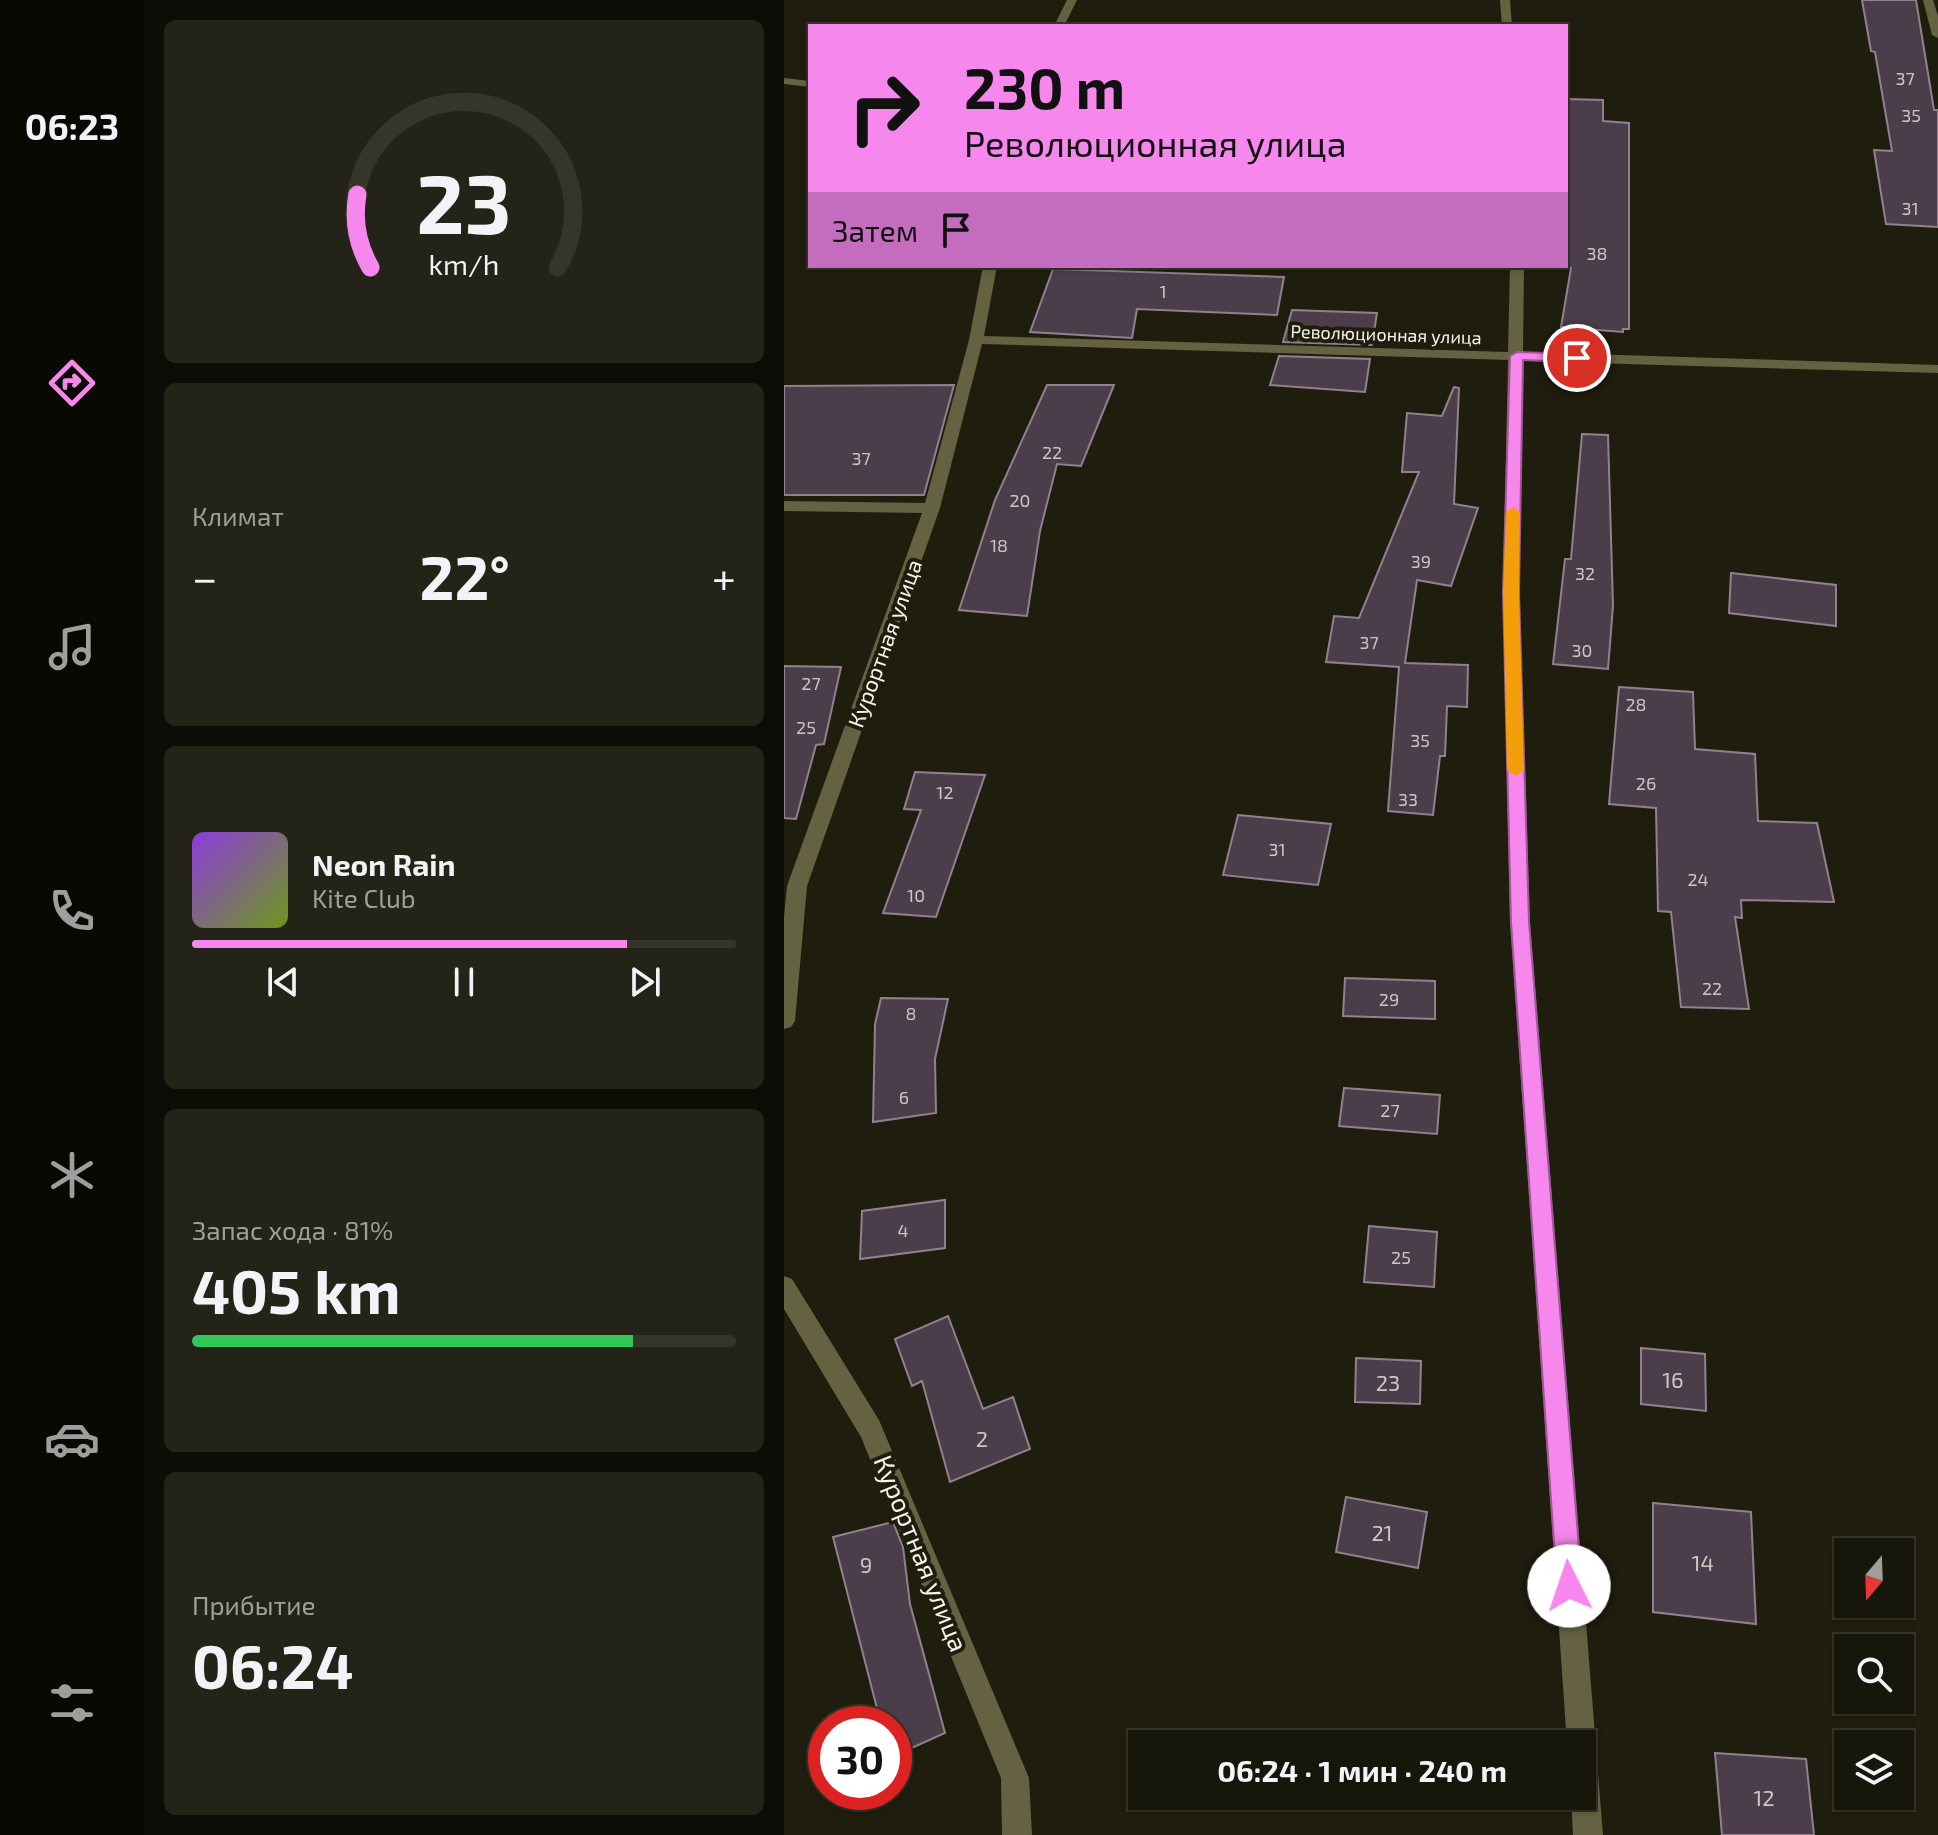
<!DOCTYPE html>
<html lang="ru">
<meta charset="utf-8">
<style>
:root{--surface:#17160a;--page:#242318;--text:#f1f3f6;--muted:#9e9f9c;--line:#36352b;--accent:#f688ed}
body{margin:0;font-family:"Exo 2",sans-serif;background:var(--page);color:var(--text);height:100vh;display:flex;flex-direction:column;font-size:30px;white-space:nowrap}
*{box-sizing:border-box;margin:0}
p{font-size:26px;color:var(--muted)}
.icon{flex:none;width:44px;height:44px;fill:none;stroke:currentColor;stroke-width:2;stroke-linecap:round;stroke-linejoin:round}
.map{position:relative;flex:1;overflow:hidden}
.sheet{display:flex;flex-direction:column;gap:20px;padding:20px;background:#0d0c06;width:640px}
.sheet>*{flex:none}
.top-card{position:absolute;left:24px;top:24px;width:760px;height:244px;border-radius:0px;box-shadow:0 2px 6px #0004,0 0 0 2px var(--line);background:#f688ed;color:#111;overflow:hidden}
.needle{width:52px;rotate:199deg}
.buttons{position:absolute;left:1050px;top:1538px;display:grid;gap:16px}
.buttons a{display:grid;place-items:center;width:80px;height:80px;border-radius:0px;background:var(--surface);box-shadow:0 2px 6px #0004,0 0 0 2px var(--line);font-size:40px}
.speed{position:absolute;left:24px;top:1706px;display:flex;gap:16px;font-size:40px;font-weight:700;text-align:center}
.speed>*{display:grid;place-content:center;width:104px;height:104px;border-radius:50%;background:var(--surface);box-shadow:0 2px 6px #0004,0 0 0 2px var(--line);line-height:1}
.speed .limit{border:12px solid #d22;background:#fff;color:#111}
.pin{position:absolute;display:grid;place-items:center;width:68px;height:68px;color:#fff;margin:-34px;border:4px solid #fff;border-radius:50%;box-shadow:0 2px 8px #0007}
.me{position:absolute;width:88px;margin:-44px;rotate:356deg;stroke-linejoin:round;filter:drop-shadow(0 0 6px #0008)}
.turn{display:flex;align-items:center;gap:28px;height:168px;padding:0 24px;font-size:36px}
.turn .icon{width:104px;height:104px;stroke-width:2.5}
.turn b{display:block;font-size:56px;line-height:68px}
.then{display:flex;align-items:center;height:76px;padding:0 24px;background:#0003;gap:16px;font-size:30px}
.big{font-size:60px;font-weight:700;line-height:1.1}
.sheet .card{flex:1;display:flex;flex-direction:column;justify-content:center;gap:12px;min-width:0;padding:0 28px;border-radius:12px;background:var(--page)}
.sheet .dial{align-items:center;gap:0}
.dial svg{height:208px;overflow:visible;fill:none;stroke:var(--line);stroke-width:7;stroke-linecap:round;text-anchor:middle}
.dial text{fill:var(--text);stroke:none}
.song{display:flex;align-items:center;gap:24px}
.cover{width:96px;height:96px;border-radius:12px;background:linear-gradient(135deg,hsl(270 70% 55%),hsl(80 70% 35%))}
.played{height:8px;border-radius:4px;background:linear-gradient(90deg,var(--accent) 80%,var(--line) 80%)}
.keys{display:flex;justify-content:space-around;direction:ltr}
.heat{display:flex;justify-content:space-between;align-items:center;font-size:44px;direction:ltr}
.charge{height:12px;border-radius:6px;background:linear-gradient(90deg,#34c759 81%,var(--line) 0)}
.trip{position:absolute;left:344px;top:1730px;width:468px;height:80px;border-radius:0px;background:var(--surface);box-shadow:0 2px 6px #0004,0 0 0 2px var(--line);font-weight:700;line-height:80px;text-align:center}
main{display:flex;flex:1;min-height:0}
.dock{display:flex;flex-direction:column;width:144px;justify-content:space-around;align-items:center;background:#090904;color:var(--muted)}
.dock .icon{width:56px;height:56px}
.dock .current{color:var(--accent)}
.dock b{font-size:36px;color:var(--text)}
.map>svg:first-child{display:block}
.building{fill:#4b3d49;stroke:#91818f;stroke-width:2}
.lines{fill:none;stroke-linecap:round;stroke-linejoin:round}
.minor{fill:#656242;fill-rule:evenodd}
.route{fill:#f688ed;stroke:#a0589a;stroke-width:2}
.slow{fill:#f59e0b}
.labels{text-anchor:middle;dominant-baseline:central;stroke-width:8;stroke-linejoin:round;paint-order:stroke}
.number-label{font-size:18px;fill:#cbc7c2}
.far-street-label{font-size:18px;fill:#f6f5eb;stroke:#1f1d0e}
.street-label{font-size:22px;fill:#f6f5eb;stroke:#1f1d0e}
.near-number-label{font-size:22px;fill:#cbc7c2}
.near-street-label{font-size:26px;fill:#f6f5eb;stroke:#1f1d0e}
</style>
<main>
<nav class="dock">
<b>06:23</b>
<svg class="icon current" aria-label="directions" viewBox="0 0 24 24"><path d="M12 3l9 9-9 9-9-9zM9 14v-3h6M13 9l2 2-2 2"/></svg>
<svg class="icon" aria-label="music" viewBox="0 0 24 24"><path d="M9 18V5l10-2v13"/><circle cx="6" cy="18" r="3"/><circle cx="16" cy="16" r="3"/></svg>
<svg class="icon" aria-label="phone" viewBox="0 0 24 24"><path d="M5 4h4l2 5-3 2q2 4 5 5l2-3 5 2v4C11 20 4 13 5 4z"/></svg>
<svg class="icon" aria-label="climate" viewBox="0 0 24 24"><path d="M12 3v18M4 7l16 10M4 17L20 7"/></svg>
<svg class="icon" aria-label="car" viewBox="0 0 24 24"><path d="M5 17H2v-5l4-1 3-4h7l3 4 3 1v5h-3M9 17h6M6 11h13"/><circle cx="7" cy="17" r="2"/><circle cx="17" cy="17" r="2"/></svg>
<svg class="icon" aria-label="filters" viewBox="0 0 24 24"><path d="M4 7h16M4 17h16"/><circle cx="9" cy="7" r="2"/><circle cx="15" cy="17" r="2"/></svg>
</nav>
<section class="sheet">
<div class="card dial"><svg viewBox="0 0 100 80">
<path d="M14 69A42 42 0 1 1 86 69"/>
<path d="M14 69A42 42 0 0 1 9 41" stroke="#f688ed"/>
<text x="50" y="56" font-size="32" font-weight="700">23</text>
<text x="50" y="72" font-size="11">km/h</text>
</svg></div>
<div class="card"><p>Климат</p>
<div class="heat"><a>−</a><b class="big">22°</b><a>+</a></div>
</div>
<div class="card">
<div class="song"><i class="cover"></i><div><b>Neon Rain</b><p>Kite Club</p></div></div>
<div class="played"></div>
<div class="keys"><svg class="icon" aria-label="previous" viewBox="0 0 24 24"><path d="M18 5L8 12l10 7zM5 5v14"/></svg><svg class="icon" aria-label="pause" viewBox="0 0 24 24"><path d="M8 5v14M16 5v14"/></svg><svg class="icon" aria-label="next" viewBox="0 0 24 24"><path d="M6 5l10 7-10 7zM19 5v14"/></svg></div>
</div>
<div class="card"><p>Запас хода · 81%</p><b class="big">405 km</b><div class="charge"></div></div>
<div class="card"><p>Прибытие</p><b class="big">06:24</b></div>
</section>
<div class="map">
<svg width="1154" height="1835" viewBox="0 0 1154 1835">
<rect width="100%" height="100%" fill="#1f1d0e"/>
<path class="building" d="M1078 0H1132L1150 110H1154V227L1102 224 1090 150 1108 151 1091 52 1087 51Z
M782 99 819 100V121L845 123V329H839V332L777 327 787 268 781 267 785 187H782Z
M269 269 500 277 493 315 353 309 348 338 246 332Z
M508 310 593 313 588 345 499 342Z
M495 356 586 359 581 392 486 385Z
M170 385 140 495H0V386Z
M263 385H330L297 466 273 464 256 531 243 616 175 610 211 500Z
M670 387 675 388 670 504 694 508 667 586 633 580 621 663 684 665 683 707 663 706 661 756H656L649 815 604 811 615 667 542 662 550 616 575 618 635 472H618L623 413 658 416Z
M798 434 824 435 829 606 824 669 769 664 781 559H787Z
M947 573 1052 585V626L945 613Z
M0 666 57 667 40 744 32 745 12 819 0 818Z
M835 687 909 692 911 749 971 754 974 821 1033 823 1050 902 957 900 958 918 951 917 965 1009 897 1007 887 912 874 911 872 808 825 804Z
M131 772 201 775 152 917 99 913 137 810 120 809Z
M454 815 547 824 534 885 439 875Z
M561 978 651 981V1019L559 1016Z
M97 998 164 999 151 1059 152 1113 89 1122 91 1024Z
M560 1088 656 1095 653 1134 555 1126Z
M161 1200V1248L76 1259 78 1211Z
M585 1226 653 1232 650 1287 580 1282Z
M164 1316 199 1409 229 1397 246 1449 166 1482 138 1381 128 1386 111 1339Z
M857 1348 921 1354 922 1411 857 1404Z
M572 1358 637 1361 636 1404 571 1402Z
M562 1497 643 1512 634 1568 552 1552Z
M869 1503 967 1512 972 1624 869 1612Z
M109 1522 119 1547 126 1604 161 1733 110 1756V1724H97L49 1537Z
M931 1753 1022 1759 1030 1835H938Z"/>
<g class="lines">
<path class="minor" d="M283 0H293L280 26H270Z
M716 0H726L728 26H718Z
M1139 0H1149L1154 16V38L1148 35Z
M0 78 26 81V87L0 84Z
M199 266H213L200 336 724 352 726 266H740L739 352 1154 365V373L738 361 735 592 746 922 819 1835H789L787 1796H798V1744H783L726 922 719 592 724 360 198 344 156 508 23 886 11 1021 7 1027 0 1029V917L3 886 138 513 0 511V501L141 503 185 340Z
M0 1276 8 1279 95 1420 245 1778 248 1835H218L217 1778 77 1437 0 1309Z"/>
</g>
<path class="route" d="M733 352 793 354 800 358 793 362 739 360 735 592 745 922 798 1586 794 1595 785 1598 777 1595 773 1586 727 922 719 592 726 356Z"/>
<path class="slow" d="M729 507 736 512 735 592 740 770 732 776 723 770 719 592 722 512Z"/>
<g class="labels">
<g class="number-label">
<text x="1121" y="78">37</text>
<text x="1127" y="115">35</text>
<text x="1126" y="208">31</text>
<text x="813" y="253">38</text>
<text x="379" y="291">1</text>
<text x="268" y="452">22</text>
<text x="77" y="458">37</text>
<text x="236" y="500">20</text>
<text x="215" y="545">18</text>
<text x="637" y="561">39</text>
<text x="801" y="573">32</text>
<text x="585" y="642">37</text>
<text x="798" y="650">30</text>
<text x="27" y="683">27</text>
<text x="852" y="704">28</text>
<text x="22" y="727">25</text>
<text x="636" y="740">35</text>
<text x="862" y="783">26</text>
<text x="161" y="792">12</text>
<text x="624" y="799">33</text>
<text x="493" y="849">31</text>
<text x="914" y="879">24</text>
<text x="132" y="895">10</text>
<text x="928" y="988">22</text>
<text x="605" y="999">29</text>
<text x="127" y="1013">8</text>
<text x="120" y="1097">6</text>
<text x="606" y="1110">27</text>
<text x="119" y="1230">4</text>
<text x="617" y="1257">25</text>
</g>
<g class="far-street-label">
<text transform="translate(602 334) rotate(2)">Революционная улица</text>
</g>
<g class="street-label">
<text transform="translate(100 643) rotate(-70)">Курортная улица</text>
</g>
<g class="near-number-label">
<text x="889" y="1379">16</text>
<text x="604" y="1382">23</text>
<text x="198" y="1438">2</text>
<text x="598" y="1532">21</text>
<text x="919" y="1562">14</text>
<text x="82" y="1564">9</text>
<text x="980" y="1797">12</text>
</g>
<g class="near-street-label">
<text transform="translate(138 1553) rotate(68)">Курортная улица</text>
</g>
</g>
</svg>
<div class="buttons">
<a><svg class="needle" viewBox="-14 -14 28 28"><path d="M0-13l5 13h-10z" fill="#e53935"/><path d="M0 13l5-13h-10z" fill="#9e9f9c"/></svg></a>
<a><svg class="icon" aria-label="search" viewBox="0 0 24 24"><circle cx="10" cy="10" r="6"/><path d="M15 15l6 6"/></svg></a>
<a><svg class="icon" aria-label="layers" viewBox="0 0 24 24"><path d="M12 4l9 5-9 5-9-5zM3 14l9 5 9-5"/></svg></a>
</div>
<div class="speed"><div class="limit">30</div></div>
<div class="pin" style="left:793px;top:358px;background:#d93025"><svg class="icon" aria-label="arrive" viewBox="0 0 24 24"><path d="M6 21V4h12l-3 4 3 4H6"/></svg></div>
<svg class="me" style="left:785px;top:1586px" viewBox="-20 -20 40 40"><circle r="19" fill="#fff"/><path d="M0-13L10 11 0 6-10 11z" fill="#f688ed"/></svg>
<div class="trip">06:24 · 1 мин · 240 m</div>
<div class="top-card">
<div class="turn"><svg class="icon" aria-label="right" viewBox="0 0 24 24"><path d="M7 20v-9h11M14 6l5 5-5 5"/></svg><div><b>230 m</b>Революционная улица</div></div>
<div class="then">Затем<svg class="icon" aria-label="arrive" viewBox="0 0 24 24"><path d="M6 21V4h12l-3 4 3 4H6"/></svg></div>
</div>
</div>
</main>
